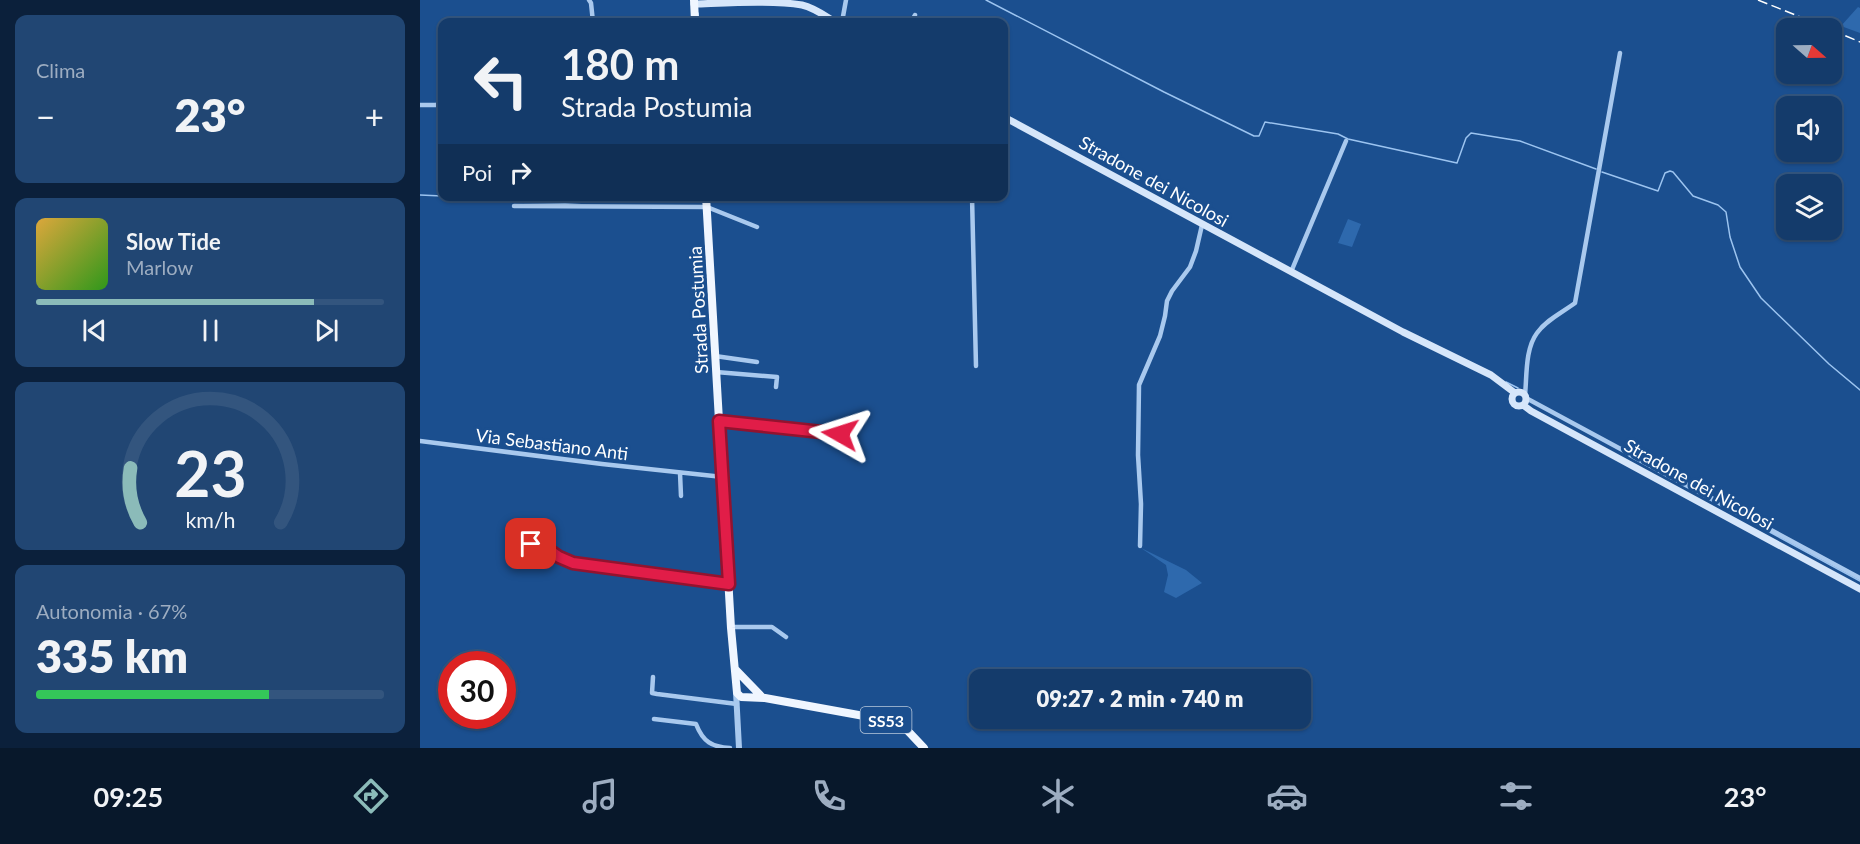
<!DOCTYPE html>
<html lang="it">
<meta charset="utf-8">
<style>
:root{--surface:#143b6b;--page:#214673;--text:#f1f3f6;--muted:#9dadc1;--line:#33557e;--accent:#8bbbb9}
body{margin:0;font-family:Lato,sans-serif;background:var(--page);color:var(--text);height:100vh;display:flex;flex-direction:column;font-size:22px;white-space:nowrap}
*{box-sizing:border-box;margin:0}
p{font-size:20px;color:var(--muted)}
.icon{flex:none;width:33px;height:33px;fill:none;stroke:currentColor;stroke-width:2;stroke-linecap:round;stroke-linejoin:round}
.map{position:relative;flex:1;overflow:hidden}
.side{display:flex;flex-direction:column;gap:15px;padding:15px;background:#0b203b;width:420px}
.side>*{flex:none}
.hud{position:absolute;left:18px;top:18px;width:570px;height:183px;border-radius:12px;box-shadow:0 2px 4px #0004,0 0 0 2px var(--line);background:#143b6b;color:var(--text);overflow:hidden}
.needle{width:39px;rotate:110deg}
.controls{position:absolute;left:1356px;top:18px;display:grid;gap:12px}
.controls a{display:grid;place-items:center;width:66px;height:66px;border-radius:12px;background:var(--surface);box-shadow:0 2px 4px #0004,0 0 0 2px var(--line);font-size:30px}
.speed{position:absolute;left:18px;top:651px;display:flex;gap:12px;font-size:30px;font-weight:700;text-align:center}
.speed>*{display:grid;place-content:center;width:78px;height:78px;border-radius:50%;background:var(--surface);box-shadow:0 2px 4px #0004,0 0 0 2px var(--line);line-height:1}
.speed .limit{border:9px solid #d22;background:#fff;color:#111}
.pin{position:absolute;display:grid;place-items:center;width:51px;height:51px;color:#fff;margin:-26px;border-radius:12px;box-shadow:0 3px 9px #0006}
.me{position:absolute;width:66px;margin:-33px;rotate:276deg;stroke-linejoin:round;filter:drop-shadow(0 0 4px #0008)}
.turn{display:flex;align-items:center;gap:21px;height:126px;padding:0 24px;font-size:27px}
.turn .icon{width:78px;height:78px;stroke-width:2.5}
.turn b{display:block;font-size:42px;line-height:51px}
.then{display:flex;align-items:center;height:57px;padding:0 24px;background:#0003;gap:12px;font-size:22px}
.big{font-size:45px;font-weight:800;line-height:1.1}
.side .widget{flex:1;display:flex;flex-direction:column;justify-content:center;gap:9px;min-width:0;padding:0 21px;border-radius:12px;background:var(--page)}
.side .dial{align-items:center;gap:0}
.dial svg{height:156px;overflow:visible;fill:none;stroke:var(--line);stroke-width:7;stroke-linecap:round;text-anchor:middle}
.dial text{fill:var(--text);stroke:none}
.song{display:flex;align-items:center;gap:18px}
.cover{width:72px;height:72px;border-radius:9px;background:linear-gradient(135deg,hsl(40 70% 55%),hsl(110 70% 35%))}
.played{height:6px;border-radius:3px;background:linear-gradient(90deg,var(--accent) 80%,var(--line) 80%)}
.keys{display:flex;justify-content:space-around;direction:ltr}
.heat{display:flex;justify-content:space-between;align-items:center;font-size:33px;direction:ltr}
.charge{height:9px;border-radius:4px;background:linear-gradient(90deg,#34c759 67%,var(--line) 0)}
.trip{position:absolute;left:549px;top:669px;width:342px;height:60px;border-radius:12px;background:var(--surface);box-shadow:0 2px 4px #0004,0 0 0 2px var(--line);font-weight:800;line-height:60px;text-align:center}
.dock{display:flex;height:96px;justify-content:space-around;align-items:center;background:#08182b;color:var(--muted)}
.dock .icon{width:42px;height:42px}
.dock .selected{color:var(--accent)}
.dock b{font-size:27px;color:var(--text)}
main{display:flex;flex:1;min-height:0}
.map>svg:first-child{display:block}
.green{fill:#2e69ad}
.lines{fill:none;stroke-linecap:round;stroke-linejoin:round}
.stream{stroke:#9cc4f0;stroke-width:1.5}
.minor{stroke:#a9c9ee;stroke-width:4.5}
.tertiary{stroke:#a9c9ee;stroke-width:6}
.secondary{stroke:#d6e6fa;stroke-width:7}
.primary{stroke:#f0f6ff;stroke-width:8}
.rail{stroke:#fff;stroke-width:1.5;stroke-dasharray:10 4.5;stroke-linecap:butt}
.route-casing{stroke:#92132f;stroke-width:15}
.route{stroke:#e11d48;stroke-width:10}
.labels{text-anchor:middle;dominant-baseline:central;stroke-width:6;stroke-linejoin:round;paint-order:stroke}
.shield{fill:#1b4f8f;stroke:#bbcadd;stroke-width:1.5}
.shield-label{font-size:16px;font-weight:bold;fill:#fff}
.street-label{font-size:18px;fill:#fff;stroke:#1b4f8f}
</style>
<main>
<section class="side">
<div class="widget"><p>Clima</p>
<div class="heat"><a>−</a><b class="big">23°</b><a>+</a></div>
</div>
<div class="widget">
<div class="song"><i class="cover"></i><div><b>Slow Tide</b><p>Marlow</p></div></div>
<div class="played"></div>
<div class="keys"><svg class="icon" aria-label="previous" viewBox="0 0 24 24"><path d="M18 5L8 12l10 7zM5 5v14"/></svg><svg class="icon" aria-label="pause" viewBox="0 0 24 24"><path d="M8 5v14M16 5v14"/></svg><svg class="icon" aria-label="next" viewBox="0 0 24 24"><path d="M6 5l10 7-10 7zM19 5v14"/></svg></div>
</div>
<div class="widget dial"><svg viewBox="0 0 100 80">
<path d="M14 69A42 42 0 1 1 86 69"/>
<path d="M14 69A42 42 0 0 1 9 41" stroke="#8bbbb9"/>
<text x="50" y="56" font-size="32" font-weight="700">23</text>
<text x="50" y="72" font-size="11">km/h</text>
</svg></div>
<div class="widget"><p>Autonomia · 67%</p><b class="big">335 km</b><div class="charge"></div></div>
</section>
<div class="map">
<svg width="1440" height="748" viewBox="0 0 1440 748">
<rect width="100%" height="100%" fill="#1b4f8f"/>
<path class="green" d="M1438 7 1440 8V33L1421 26Z
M928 219 941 224 932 247 918 243Z
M721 548 766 570 782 583 756 598 744 592 748 575 746 565Z"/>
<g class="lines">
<path class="stream" d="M566 0 744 92 834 136H839L845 122 918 134 928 139 1037 163 1046 138 1051 133 1100 141 1176 169
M278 13 279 22
M1182 172 1238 191 1245 173 1250 171 1253 172 1273 196 1298 205 1306 212 1310 237 1320 267 1341 298 1409 364 1440 390
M0 195 22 196
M23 196 84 202 145 203 189 201 281 202
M1086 382 1098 388
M1209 456 1440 581"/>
<path class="minor" d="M169 0 171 3 173 22
M422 22 426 0
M491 22 495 15
M0 105H16L22 102
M552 196 556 366
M94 206 287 207 337 227
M871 272 926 141
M295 356 337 362
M296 372 357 377 356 387
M1105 395C1107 376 1105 349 1117 333 1126 320 1143 312 1155 303L1200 53
M1106 398 1440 578
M299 421 420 434
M0 441 182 464 303 477
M260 473 261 496
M111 544 126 548 139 557 153 563 309 583
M720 546 721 504 718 455 719 385 740 336 745 316 747 301 752 291 770 267 776 251 782 225
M311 627H352L366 637
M233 677 232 693 237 694 317 704
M234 719 276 724C283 742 292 747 310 748"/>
<path class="tertiary" d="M316 692 319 748"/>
<path class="secondary" d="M274 4C306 3 352 0 382 5 395 8 405 16 415 22
M584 117 983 332 1071 375 1095 393
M1092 399a7 7 0 1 1 14 0a7 7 0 1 1-14 0Z
M1103 405 1111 411 1440 589"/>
<path class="primary" d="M274 0 275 22
M286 196 311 628 317 693 321 697 345 698 466 720 487 730 504 748
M315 669 342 697"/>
<path class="rail" d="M1338 0 1408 28
M1412 30 1440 42"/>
</g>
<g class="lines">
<defs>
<path id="route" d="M111 544 126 548 139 557 153 563 309 584 299 421 420 434"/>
</defs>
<use href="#route" class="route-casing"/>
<use href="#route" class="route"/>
</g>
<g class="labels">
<rect class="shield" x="440.5" y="707" width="51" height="26" rx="4.5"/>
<g class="shield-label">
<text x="466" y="720">SS53</text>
</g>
<g class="street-label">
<text transform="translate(734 181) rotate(29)">Stradone dei Nicolosi</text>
<text transform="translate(278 310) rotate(-93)">Strada Postumia</text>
<text transform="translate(132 444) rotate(7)">Via Sebastiano Anti</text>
<text transform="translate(1279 484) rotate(29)">Stradone dei Nicolosi</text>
</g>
</g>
</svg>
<div class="controls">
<a><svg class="needle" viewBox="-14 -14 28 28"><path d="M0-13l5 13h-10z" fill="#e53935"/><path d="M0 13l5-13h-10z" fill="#9dadc1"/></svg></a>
<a><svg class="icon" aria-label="sound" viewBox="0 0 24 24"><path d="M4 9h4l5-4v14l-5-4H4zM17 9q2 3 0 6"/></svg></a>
<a><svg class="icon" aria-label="layers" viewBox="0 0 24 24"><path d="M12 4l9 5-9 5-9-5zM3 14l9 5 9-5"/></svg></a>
</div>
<div class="speed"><div class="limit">30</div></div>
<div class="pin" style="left:111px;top:544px;background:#d93025"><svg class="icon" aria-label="arrive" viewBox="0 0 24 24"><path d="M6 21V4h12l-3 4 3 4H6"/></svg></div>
<svg class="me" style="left:420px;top:434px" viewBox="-20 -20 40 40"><path d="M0-17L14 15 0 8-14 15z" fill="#e11d48" stroke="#fff" stroke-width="4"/></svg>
<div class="trip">09:27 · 2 min · 740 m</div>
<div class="hud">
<div class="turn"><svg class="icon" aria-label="left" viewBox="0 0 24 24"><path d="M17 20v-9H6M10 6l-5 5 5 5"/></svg><div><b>180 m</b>Strada Postumia</div></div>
<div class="then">Poi<svg class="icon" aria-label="right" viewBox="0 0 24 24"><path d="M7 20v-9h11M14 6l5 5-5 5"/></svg></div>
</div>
</div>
</main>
<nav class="dock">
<b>09:25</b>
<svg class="icon selected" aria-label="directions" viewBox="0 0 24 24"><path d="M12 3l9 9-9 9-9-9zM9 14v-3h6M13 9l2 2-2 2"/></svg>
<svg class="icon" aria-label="music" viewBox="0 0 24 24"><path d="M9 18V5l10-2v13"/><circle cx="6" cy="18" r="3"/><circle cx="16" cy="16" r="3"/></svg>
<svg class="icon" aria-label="phone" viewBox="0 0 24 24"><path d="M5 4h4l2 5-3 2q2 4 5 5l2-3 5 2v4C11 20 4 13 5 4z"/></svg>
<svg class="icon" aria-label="climate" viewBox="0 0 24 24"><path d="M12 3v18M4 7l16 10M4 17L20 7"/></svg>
<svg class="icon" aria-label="car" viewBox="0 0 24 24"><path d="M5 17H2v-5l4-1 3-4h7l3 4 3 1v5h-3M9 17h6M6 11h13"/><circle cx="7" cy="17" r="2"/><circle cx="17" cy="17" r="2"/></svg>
<svg class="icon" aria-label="filters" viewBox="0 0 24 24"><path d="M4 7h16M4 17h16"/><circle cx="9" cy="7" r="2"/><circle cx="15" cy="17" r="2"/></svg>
<b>23°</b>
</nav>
